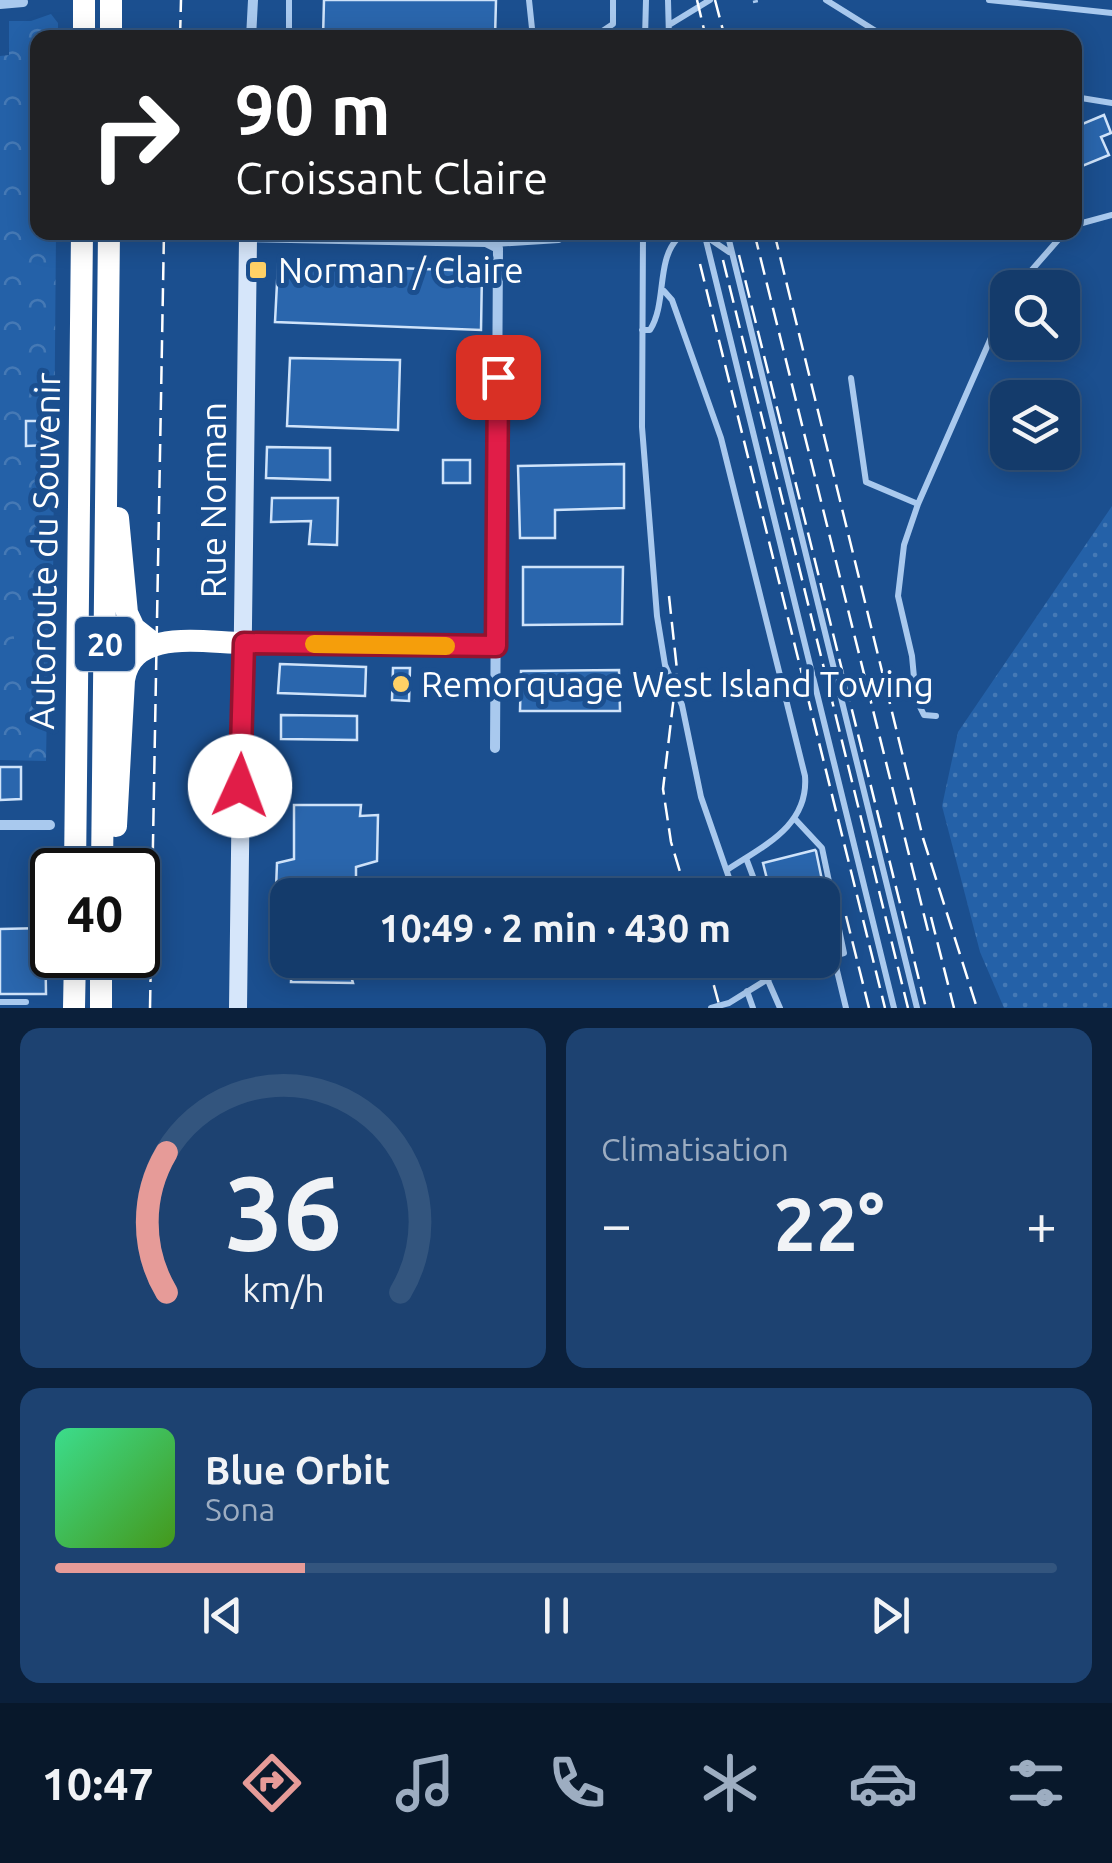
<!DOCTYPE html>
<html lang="fr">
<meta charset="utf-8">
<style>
:root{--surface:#143b6b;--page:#1d4271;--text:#f1f3f6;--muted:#9dadc1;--line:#33557e;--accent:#e69b98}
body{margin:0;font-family:Ubuntu,sans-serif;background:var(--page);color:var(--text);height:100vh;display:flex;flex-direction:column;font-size:38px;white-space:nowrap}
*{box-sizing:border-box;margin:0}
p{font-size:32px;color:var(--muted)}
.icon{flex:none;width:55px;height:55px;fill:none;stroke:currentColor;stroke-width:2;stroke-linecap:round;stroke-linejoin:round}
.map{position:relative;height:1008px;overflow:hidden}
.sheet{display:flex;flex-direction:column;gap:20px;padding:20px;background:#0b203b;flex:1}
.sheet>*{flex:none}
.hud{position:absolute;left:30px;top:30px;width:1052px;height:210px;border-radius:20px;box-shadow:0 5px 25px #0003,0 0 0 2px var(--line);background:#202124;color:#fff;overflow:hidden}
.tools{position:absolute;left:990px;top:270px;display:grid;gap:20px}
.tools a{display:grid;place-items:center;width:90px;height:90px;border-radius:20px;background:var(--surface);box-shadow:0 5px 25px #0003,0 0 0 2px var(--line);font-size:50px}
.speed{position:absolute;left:30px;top:848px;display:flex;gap:20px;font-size:50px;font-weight:700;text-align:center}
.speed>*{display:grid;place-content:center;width:130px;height:130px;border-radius:50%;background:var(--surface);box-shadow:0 5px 25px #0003,0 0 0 2px var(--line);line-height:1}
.speed .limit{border:5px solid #111;border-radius:15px;background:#fff;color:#111}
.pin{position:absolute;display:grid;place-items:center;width:85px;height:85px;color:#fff;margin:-42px;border-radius:20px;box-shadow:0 5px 15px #0006}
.me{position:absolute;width:110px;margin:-55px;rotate:2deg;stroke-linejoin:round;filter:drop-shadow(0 0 8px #0008)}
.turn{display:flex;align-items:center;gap:35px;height:210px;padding:0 40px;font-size:45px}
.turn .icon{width:130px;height:130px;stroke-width:2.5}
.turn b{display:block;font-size:70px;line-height:85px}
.big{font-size:75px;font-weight:700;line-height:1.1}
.sheet .widget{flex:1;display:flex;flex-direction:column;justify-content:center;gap:15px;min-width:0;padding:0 35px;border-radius:20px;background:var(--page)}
.sheet .dial{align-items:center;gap:0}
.dial svg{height:260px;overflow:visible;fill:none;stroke:var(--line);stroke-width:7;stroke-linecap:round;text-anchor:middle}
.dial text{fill:var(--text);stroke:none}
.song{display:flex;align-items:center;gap:30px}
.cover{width:120px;height:120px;border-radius:15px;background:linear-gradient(135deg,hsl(150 70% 55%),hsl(100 70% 35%))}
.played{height:10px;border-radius:5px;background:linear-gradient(90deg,var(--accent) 25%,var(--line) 25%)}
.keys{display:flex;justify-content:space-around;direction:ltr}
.heat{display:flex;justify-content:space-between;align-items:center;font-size:55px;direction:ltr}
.sheet .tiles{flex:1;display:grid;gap:20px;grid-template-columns:1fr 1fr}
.widget:last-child{grid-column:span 2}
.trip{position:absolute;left:270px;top:878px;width:570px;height:100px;border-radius:20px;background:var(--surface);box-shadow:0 5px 25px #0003,0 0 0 2px var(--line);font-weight:700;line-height:100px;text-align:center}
.tabs{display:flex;height:160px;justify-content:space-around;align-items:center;background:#08182b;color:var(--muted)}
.tabs .icon{width:70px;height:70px}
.tabs .on{color:var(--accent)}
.tabs b{font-size:45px;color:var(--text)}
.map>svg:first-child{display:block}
.grass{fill:url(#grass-dots)}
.forest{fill:url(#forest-crowns)}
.garden{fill:#2461a8}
.building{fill:#2a66ad;stroke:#cfe3fa;stroke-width:2.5}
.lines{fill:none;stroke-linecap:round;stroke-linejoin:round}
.path{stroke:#a9c9ee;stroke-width:2.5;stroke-dasharray:5 8;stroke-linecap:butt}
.lane{stroke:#a9c9ee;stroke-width:6}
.street{stroke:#a9c9ee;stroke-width:10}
.secondary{stroke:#d6e6fa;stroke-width:18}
.highway{stroke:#fff;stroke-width:22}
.rail{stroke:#fff;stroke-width:2.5;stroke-dasharray:18 8;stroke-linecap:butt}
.route-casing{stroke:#92132f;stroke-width:25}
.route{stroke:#e11d48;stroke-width:18}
.slow{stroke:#f59e0b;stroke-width:18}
.poi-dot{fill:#ffd166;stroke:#1b4f8f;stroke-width:4}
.labels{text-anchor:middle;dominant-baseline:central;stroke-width:10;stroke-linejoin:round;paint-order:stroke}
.shield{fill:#1b4f8f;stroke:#bbcadd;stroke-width:2.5}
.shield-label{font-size:32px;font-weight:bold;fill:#fff}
.poi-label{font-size:35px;fill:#fff;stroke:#1b4f8f;text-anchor:start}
.street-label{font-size:35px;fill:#fff;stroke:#1b4f8f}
</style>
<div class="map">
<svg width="1112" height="1008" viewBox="0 0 1112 1008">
<defs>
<pattern id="grass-dots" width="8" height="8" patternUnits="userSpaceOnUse" patternTransform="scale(2.5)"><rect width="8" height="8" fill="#2461a8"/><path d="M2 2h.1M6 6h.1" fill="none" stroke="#4579b5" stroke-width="1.8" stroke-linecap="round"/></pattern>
<pattern id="forest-crowns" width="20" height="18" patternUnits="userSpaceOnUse" patternTransform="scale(2.5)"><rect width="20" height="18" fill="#2461a8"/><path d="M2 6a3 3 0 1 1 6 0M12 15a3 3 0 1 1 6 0" fill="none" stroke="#4579b5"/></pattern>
</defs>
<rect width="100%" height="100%" fill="#1b4f8f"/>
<path class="grass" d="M1112 506V1008H1004L980 952 942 806 958 732Z"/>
<path class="forest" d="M51 14 58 23V37L38 38V232L56 233 53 583 49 589 46 761 0 760V56L9 55V21H31Z"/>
<path class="garden" d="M14 605H43V678H14Z"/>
<path class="building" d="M324 0H496L495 38H323Z
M1104 115 1111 133 1101 137 1109 155 1075 169V127Z
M278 264 482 271 481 330 275 322Z
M290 358 400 360 398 430 287 426Z
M26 421H48L49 445 26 446Z
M267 447 330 448V480L266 478Z
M443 460H470V483H443Z
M624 464V508L555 510V538H520L518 466Z
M272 498H338L337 545 309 544 311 521 271 522Z
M523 567H623L622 624 523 625Z
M280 664 366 667 365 696 278 693Z
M393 668H410L409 701 392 700Z
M619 670 620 711H520L521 671Z
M281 715 357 716V740L281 739Z
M0 767H21V799L0 800Z
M294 805H361L360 816 378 815 377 861 356 867V895H292V888L276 889 277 863 294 859Z
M815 850 816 851 830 919H822V895H771L763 863Z
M45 928 46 994H0V929Z
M292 960H346L353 983 291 982Z"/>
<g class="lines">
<path class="path" d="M753 2 762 0"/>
<path class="lane" d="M529 0 533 38
M668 0 669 38
M826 0 887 38
M989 0 1112 13
M669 25 710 0
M289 38V0
M592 38 613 24V0
M645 38 646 0
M1075 97 1112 103
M1075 225 1112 215
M643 232 642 427 657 616 665 665 682 705 701 797 735 895
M704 232 894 1008
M727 232 917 1008
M494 244 559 240 560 232
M1016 288 1065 232
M664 291 672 300 721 438 805 776C809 826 763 846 727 870
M642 330H650C667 303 656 262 677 239L704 235 729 252
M851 378 866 482 918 504 1008 299
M918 504 904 545 898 596 912 656 916 699 924 715 936 716
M795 819 822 848 844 953 822 959
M746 858 760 895
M826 925 846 1008
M759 960 780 1008
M747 991 753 1008
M0 1002H26
M711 1008 729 1003 784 969 819 960"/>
<path class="street" d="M0 4 23 2
M251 38 253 0
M248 237 486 242 498 248 495 748
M244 643 496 646
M0 825H50"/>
<path class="secondary" d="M238 1008 248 239"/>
<path class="highway" d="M84 38V0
M111 38V0
M118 518 127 613 134 628 153 643
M116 826 124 680C132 627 205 643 244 643
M75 870 82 232
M102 870 109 232
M74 1008 75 955
M101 1008V955"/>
<path class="rail" d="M697 0 706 38
M715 0 725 38
M180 38 181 0
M754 232 928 931
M774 232 923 838 977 1008
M739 255 926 1008
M723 260 908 1008
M700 264 885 1008
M669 596 677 670 663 789 671 842 687 895
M846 916 869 1008
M931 917 954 1008
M707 960 720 1008
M150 1008 164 232"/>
</g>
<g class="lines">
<defs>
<path id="route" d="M240 786 244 643 496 646 498 377"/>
</defs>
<use href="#route" class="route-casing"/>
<use href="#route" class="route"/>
<path class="slow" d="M314 644 446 646"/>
</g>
<g class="poi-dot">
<rect x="248" y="260" width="20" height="20" rx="5"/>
<circle cx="401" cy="684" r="10"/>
</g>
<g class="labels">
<rect class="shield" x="75" y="617" width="60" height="54" rx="8"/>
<g class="shield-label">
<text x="105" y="644">20</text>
</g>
<g class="poi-label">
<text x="278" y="270">Norman / Claire</text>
<text x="421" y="684">Remorquage West Island Towing</text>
</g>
<g class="street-label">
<text transform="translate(213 500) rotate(-90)">Rue Norman</text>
<text transform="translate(44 551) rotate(-89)">Autoroute du Souvenir</text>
</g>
</g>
</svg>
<div class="tools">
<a><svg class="icon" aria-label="search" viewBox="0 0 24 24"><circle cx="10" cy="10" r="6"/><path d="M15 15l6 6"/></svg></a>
<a><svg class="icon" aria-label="layers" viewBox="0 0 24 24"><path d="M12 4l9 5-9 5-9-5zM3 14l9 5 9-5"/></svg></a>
</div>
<div class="speed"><div class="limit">40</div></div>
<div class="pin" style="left:498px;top:377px;background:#d93025"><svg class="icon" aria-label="arrive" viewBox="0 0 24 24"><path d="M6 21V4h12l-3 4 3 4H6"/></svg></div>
<svg class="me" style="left:240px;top:786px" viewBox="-20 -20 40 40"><circle r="19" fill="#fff"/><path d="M0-13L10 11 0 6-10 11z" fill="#e11d48"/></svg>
<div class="trip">10:49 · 2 min · 430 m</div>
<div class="hud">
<div class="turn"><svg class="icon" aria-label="right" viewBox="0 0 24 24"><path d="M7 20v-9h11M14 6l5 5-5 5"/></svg><div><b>90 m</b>Croissant Claire</div></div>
</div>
</div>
<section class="sheet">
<div class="tiles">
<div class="widget dial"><svg viewBox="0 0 100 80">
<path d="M14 69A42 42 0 1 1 86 69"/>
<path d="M14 69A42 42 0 0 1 14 26" stroke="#e69b98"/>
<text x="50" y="56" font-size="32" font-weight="700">36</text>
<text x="50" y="72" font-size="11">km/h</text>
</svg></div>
<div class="widget"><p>Climatisation</p>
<div class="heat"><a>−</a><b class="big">22°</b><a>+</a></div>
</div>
<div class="widget">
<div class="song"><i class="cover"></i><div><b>Blue Orbit</b><p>Sona</p></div></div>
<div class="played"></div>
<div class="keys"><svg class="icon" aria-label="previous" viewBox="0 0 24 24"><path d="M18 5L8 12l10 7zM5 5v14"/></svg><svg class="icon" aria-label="pause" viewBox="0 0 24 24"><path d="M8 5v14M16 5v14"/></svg><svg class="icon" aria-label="next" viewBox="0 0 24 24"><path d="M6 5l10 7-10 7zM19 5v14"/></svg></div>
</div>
</div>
</section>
<nav class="tabs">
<b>10:47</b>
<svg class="icon on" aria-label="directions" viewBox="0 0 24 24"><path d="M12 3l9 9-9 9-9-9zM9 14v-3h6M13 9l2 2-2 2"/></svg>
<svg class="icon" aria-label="music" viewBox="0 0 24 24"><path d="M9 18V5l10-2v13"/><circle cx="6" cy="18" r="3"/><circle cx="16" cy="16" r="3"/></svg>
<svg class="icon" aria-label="phone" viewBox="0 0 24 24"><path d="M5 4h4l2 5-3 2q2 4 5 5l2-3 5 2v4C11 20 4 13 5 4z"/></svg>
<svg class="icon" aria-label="climate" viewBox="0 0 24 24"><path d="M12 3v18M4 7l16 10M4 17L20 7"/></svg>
<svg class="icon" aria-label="car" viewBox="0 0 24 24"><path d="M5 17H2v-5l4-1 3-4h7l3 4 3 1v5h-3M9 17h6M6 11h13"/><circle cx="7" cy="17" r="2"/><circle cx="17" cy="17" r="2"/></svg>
<svg class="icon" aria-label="filters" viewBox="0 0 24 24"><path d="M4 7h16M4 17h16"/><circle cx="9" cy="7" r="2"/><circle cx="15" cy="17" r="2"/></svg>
</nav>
